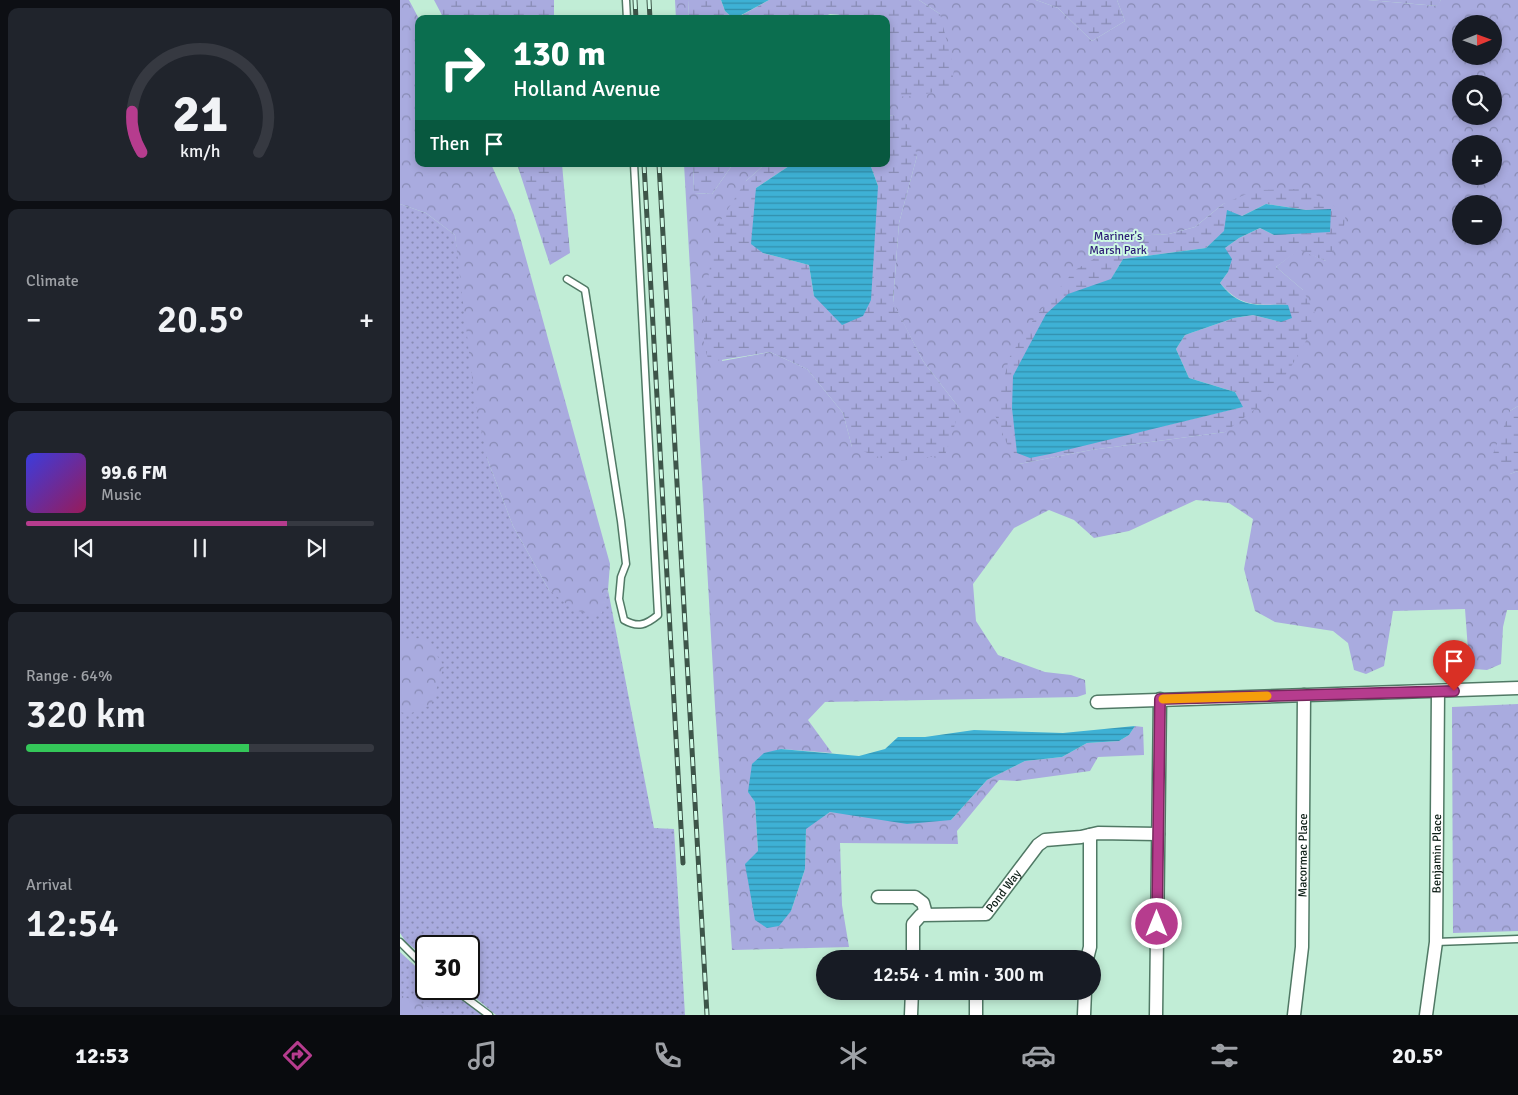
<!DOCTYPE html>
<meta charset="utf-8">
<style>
:root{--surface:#171b24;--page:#20242c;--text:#f1f3f6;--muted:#9ea1a6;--line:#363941;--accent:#b63c8e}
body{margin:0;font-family:Signika,sans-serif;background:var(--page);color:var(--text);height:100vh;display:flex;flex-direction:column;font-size:19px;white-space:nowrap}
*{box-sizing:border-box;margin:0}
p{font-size:16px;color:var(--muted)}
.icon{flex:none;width:28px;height:28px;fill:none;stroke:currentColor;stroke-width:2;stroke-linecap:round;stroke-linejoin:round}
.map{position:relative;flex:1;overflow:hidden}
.details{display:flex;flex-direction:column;gap:8px;padding:8px;background:#0d0f14;width:400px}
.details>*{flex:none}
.guide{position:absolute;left:15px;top:15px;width:475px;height:152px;border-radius:10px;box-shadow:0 2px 8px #0003;background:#0b6e4f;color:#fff;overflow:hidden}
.needle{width:32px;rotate:89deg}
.buttons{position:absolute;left:1052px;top:15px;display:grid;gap:10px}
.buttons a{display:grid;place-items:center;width:50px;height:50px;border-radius:50%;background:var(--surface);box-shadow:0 2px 8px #0003;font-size:25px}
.speed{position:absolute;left:15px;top:935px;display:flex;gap:10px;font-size:25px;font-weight:700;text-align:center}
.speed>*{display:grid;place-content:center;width:65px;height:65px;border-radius:50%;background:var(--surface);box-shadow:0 2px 8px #0003;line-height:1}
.speed .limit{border:2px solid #111;border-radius:8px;background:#fff;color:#111}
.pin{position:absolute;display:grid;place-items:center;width:42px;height:42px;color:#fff;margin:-51px -21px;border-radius:50% 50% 50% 0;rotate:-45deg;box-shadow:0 0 5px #0007}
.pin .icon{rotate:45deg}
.me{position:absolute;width:55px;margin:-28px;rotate:0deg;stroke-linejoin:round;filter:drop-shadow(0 0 4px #0008)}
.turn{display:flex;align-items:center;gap:18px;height:105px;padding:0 15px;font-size:22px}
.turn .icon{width:65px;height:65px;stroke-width:2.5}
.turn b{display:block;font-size:35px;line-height:42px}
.then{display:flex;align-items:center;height:48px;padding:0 15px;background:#0003;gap:10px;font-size:19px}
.big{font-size:38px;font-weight:600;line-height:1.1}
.details .card{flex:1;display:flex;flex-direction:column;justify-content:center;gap:8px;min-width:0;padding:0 18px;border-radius:10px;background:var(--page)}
.details .dial{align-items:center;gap:0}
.dial svg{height:130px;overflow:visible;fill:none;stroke:var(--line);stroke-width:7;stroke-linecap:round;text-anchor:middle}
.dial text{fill:var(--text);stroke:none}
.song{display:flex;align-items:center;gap:15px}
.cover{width:60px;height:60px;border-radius:8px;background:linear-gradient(135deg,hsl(240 70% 55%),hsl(330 70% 35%))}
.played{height:5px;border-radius:2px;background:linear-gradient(90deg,var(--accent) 75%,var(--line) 75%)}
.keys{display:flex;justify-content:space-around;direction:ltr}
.heat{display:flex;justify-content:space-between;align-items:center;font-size:28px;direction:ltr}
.charge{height:8px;border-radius:4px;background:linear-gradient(90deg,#34c759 64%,var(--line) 0)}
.trip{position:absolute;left:416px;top:950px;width:285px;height:50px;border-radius:25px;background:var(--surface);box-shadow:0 2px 8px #0003;font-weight:600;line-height:50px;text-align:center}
.menu{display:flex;height:80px;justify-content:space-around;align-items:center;background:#090b0e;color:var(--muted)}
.menu .icon{width:35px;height:35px}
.menu .on{color:var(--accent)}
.menu b{font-size:22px;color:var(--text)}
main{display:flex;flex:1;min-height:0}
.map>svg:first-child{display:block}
.grass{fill:url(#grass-dots)}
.forest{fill:url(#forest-crowns);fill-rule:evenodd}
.wetland{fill:url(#wetland-marsh);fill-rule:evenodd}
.water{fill:url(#water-rules)}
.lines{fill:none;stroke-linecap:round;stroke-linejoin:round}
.service-casing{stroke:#507965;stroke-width:9}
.minor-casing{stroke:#507965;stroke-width:15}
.service{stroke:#fff;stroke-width:6}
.minor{stroke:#fff;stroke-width:12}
.rail-casing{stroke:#3d5549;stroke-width:5}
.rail{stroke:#cefae4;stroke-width:3;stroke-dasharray:9;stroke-linecap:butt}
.route-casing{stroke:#76275c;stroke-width:12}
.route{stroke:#b63c8e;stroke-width:9}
.slow{stroke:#f59e0b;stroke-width:9}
.labels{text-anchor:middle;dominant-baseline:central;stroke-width:4;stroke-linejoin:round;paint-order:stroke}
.park-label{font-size:12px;fill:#2c1b75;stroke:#cefae4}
.street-label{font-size:12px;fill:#0e1f17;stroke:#cefae4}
</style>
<main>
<section class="details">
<div class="card dial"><svg viewBox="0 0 100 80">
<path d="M14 69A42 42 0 1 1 86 69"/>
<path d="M14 69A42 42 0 0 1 8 44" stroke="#b63c8e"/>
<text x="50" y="56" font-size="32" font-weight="700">21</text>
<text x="50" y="72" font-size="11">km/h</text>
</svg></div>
<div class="card"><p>Climate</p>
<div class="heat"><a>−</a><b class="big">20.5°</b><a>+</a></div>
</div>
<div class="card">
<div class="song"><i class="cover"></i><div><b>99.6 FM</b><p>Music</p></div></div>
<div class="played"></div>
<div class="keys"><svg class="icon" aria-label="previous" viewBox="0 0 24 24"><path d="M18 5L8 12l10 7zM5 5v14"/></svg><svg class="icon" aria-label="pause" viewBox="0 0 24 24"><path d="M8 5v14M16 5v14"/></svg><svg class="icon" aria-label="next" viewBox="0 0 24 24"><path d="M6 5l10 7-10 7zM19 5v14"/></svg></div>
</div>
<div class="card"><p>Range · 64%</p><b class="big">320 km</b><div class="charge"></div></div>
<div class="card"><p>Arrival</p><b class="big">12:54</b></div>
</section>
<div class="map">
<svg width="1118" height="1015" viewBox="0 0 1118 1015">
<defs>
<pattern id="grass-dots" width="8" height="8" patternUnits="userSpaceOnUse" patternTransform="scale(1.25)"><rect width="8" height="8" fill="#a9abdf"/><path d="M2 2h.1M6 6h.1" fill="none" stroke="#888bb4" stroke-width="1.8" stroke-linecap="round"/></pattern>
<pattern id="forest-crowns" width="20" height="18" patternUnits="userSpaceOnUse" patternTransform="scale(1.25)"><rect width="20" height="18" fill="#a9abdf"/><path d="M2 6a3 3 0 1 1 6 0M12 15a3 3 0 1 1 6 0" fill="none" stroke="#888bb4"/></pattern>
<pattern id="wetland-marsh" width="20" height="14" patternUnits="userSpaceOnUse" patternTransform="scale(1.25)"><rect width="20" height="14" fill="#a9abdf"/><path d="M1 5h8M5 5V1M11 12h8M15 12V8" fill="none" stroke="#888bb4"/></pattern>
<pattern id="water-rules" width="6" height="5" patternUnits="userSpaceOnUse" patternTransform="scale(1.25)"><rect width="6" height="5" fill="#3eb1d5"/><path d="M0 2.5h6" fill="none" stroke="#328fac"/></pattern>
</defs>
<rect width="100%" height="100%" fill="#c1edd6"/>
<path class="grass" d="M0 204 26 213 55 235 88 461 113 526 149 590 201 613 208 590 254 828 274 829 285 1015H96L65 989H69V946H26V958L6 942 0 933Z
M0 952 26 976V989H45L84 1015H0Z"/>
<path class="forest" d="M0 0H9L19 19V164H91L114 215 210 564 208 590 202 613 194 615 174 610 149 590 113 526 88 461 75 402 55 235 26 213 0 204Z
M275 0H289L288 19H276Z
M519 0H636L658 8 692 41 725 21 717 0H968L1037 6 1041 0H1118V406L1110 411V474L1118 471V610H1107L1103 627 1101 664 1087 670 1074 669 1068 650 1065 609 993 611 984 666 966 674 954 670 948 643 933 631 875 622 855 611 844 569 853 519 829 503 796 500 729 531 694 538 674 520 649 510 614 528 573 584 576 621 598 655 645 672 671 675 685 680 686 694 677 697 425 702 408 720 432 753 381 749 348 791 355 802 358 851 391 911 405 869 406 828 430 812 551 820 587 780 625 761 662 757 687 743 719 741 729 735 735 726 743 727 744 755 698 757 690 771 617 781 599 780 557 831 558 844 440 843 442 905 449 947 332 950 315 706 284 164H293L294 193 312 194 333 164H365L346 181 322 361 370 352 407 369 443 413 452 447 560 409 523 361 493 303 499 223 517 156 493 115 486 117V97L540 14ZM1061 24H1094V56H1061ZM1061 84H1094V116H1061ZM1061 144H1094V176H1061ZM906 189 926 261 899 249 876 267 903 290 825 432 691 450 619 464 733 236 769 234 795 227 823 204ZM1061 204H1094V236H1061Z
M25 638 44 666 31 705 9 714 0 712V639Z
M1118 704V931L1053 933 1052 707Z
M0 995 47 1015H0Z"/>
<path class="wetland" d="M34 0H154V19H44Z
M289 0H321L325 11 334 19H288Z
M369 0H519L540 14 554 70 551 87 519 96 486 97V19L430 14 419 19H335Z
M636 0H717L725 21 692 41 658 8Z
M968 0H1041L1038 6Z
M493 115 509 126 517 156 499 223 493 302 523 361 560 409 545 455 492 462 452 447 443 413 407 369 370 352 309 362 304 345V302L317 226 346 181 365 164H392L356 188 363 253 409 265 414 296 478 186 470 164H486V117Z
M117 164H162L170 253 150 265Z
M293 164H333L312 194 294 193Z
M906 189 946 213 942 239 926 261 899 250 876 267 903 290 918 320 888 372 858 407 825 432 691 450 619 464 607 444 595 415 609 358 635 317 675 270 733 236 769 234 795 227 823 204 856 190ZM866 204 906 210 930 209 874 235 860 228 839 238 825 248 828 272 820 283C842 309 857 304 888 305L881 322 853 315 834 318 785 335 776 349 789 378 835 392 842 407 763 426 703 281 711 279 723 259 806 248 842 216Z
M1118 406V471L1110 474 1091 459 1110 411Z"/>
<path class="water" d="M321 0H369L334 19 325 11Z
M392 164H470L478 186 471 300 463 316 442 325 414 296 409 265 363 253 351 244 356 188Z
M866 204 906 210 931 209 930 232 874 235 860 228 839 238 825 248 832 259 828 272 820 283C841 310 857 304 888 305L892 318 881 322 853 315 834 318 785 335 776 349 789 378 835 392 843 407 650 454 630 458 617 453 612 408 613 376 646 314 668 294 711 279 723 259 806 248 824 231 827 210 842 216Z
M735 726 729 735 719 741 687 743 662 757 625 761 587 780 551 820 507 824 430 812 406 829 405 869 391 911 379 926 367 928 355 920 345 864 358 851 355 802 348 792 352 764 364 753 381 749 459 756 485 749 498 737H525L574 730 663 733Z"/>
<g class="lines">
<defs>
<path id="service" d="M226 0 227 19
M167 279 185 290 221 521 226 564 221 577 219 599 224 620C238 628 246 625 258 615L234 164
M0 942 26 968
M1036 942 1118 939
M54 989 89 1015"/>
<g id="minor">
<path d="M697 702 1118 688"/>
<path d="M478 897H515L523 903 526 914"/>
<path id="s1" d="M513 959V924L521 915 586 914 638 845 645 840 681 837 698 833 758 834"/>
<path d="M687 959 690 947V835"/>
<path d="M511 1015 512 991"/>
<path d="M576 1015V991"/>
<path d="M684 1015 685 991"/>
<path d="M756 1015 760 699"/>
<path id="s2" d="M894 1015 902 947 904 695"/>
<path id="s3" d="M1026 1015 1036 942 1038 691"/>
</g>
</defs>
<use href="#service" class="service-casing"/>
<use href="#minor" class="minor-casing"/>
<use href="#service" class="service"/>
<use href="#minor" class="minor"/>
<defs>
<path id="rail" d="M235 0 236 19
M249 0 250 19
M244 164 283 863
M259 164 307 1015"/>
</defs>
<use href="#rail" class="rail-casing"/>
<use href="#rail" class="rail"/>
</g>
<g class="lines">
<defs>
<path id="route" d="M757 924 760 699 1054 691"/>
</defs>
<use href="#route" class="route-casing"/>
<use href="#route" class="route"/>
<path class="slow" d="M763 699 867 696"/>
</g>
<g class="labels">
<g class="park-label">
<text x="718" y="236">Mariner's<tspan x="718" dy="14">Marsh Park</tspan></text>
</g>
<g class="street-label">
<text stroke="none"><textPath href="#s3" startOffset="162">Benjamin Place</textPath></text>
<text stroke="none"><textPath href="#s2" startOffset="160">Macormac Place</textPath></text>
<text stroke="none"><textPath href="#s1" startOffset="141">Pond Way</textPath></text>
</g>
</g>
</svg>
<div class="buttons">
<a><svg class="needle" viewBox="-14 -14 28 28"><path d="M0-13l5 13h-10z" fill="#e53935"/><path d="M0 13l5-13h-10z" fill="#9ea1a6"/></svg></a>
<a><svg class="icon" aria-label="search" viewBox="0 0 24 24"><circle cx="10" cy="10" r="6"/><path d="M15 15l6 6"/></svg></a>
<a>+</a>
<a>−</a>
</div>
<div class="speed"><div class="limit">30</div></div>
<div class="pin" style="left:1054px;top:691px;background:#d93025"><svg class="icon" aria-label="arrive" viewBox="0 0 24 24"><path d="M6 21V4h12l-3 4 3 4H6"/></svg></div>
<svg class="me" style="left:757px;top:924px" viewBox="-20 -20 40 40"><circle r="17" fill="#b63c8e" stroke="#fff" stroke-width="3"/><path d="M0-11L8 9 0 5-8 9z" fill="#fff"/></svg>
<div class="trip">12:54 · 1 min · 300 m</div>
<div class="guide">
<div class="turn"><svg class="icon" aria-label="right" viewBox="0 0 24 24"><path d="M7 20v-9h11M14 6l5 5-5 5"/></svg><div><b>130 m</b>Holland Avenue</div></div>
<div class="then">Then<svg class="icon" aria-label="arrive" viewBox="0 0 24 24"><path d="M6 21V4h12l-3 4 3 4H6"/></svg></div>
</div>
</div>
</main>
<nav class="menu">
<b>12:53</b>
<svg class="icon on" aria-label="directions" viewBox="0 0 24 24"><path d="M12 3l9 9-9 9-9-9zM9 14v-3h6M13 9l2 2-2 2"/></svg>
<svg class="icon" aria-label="music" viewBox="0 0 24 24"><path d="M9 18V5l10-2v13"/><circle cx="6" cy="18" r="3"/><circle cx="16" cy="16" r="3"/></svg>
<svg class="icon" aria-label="phone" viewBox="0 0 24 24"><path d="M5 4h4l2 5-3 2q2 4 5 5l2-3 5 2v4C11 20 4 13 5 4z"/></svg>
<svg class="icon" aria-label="climate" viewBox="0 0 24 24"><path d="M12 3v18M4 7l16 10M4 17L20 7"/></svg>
<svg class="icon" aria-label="car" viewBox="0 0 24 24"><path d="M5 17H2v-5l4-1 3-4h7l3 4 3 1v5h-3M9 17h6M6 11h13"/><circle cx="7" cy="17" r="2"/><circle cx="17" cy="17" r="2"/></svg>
<svg class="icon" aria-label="filters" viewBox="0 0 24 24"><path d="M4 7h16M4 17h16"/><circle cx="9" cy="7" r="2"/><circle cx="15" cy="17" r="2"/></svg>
<b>20.5°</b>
</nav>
